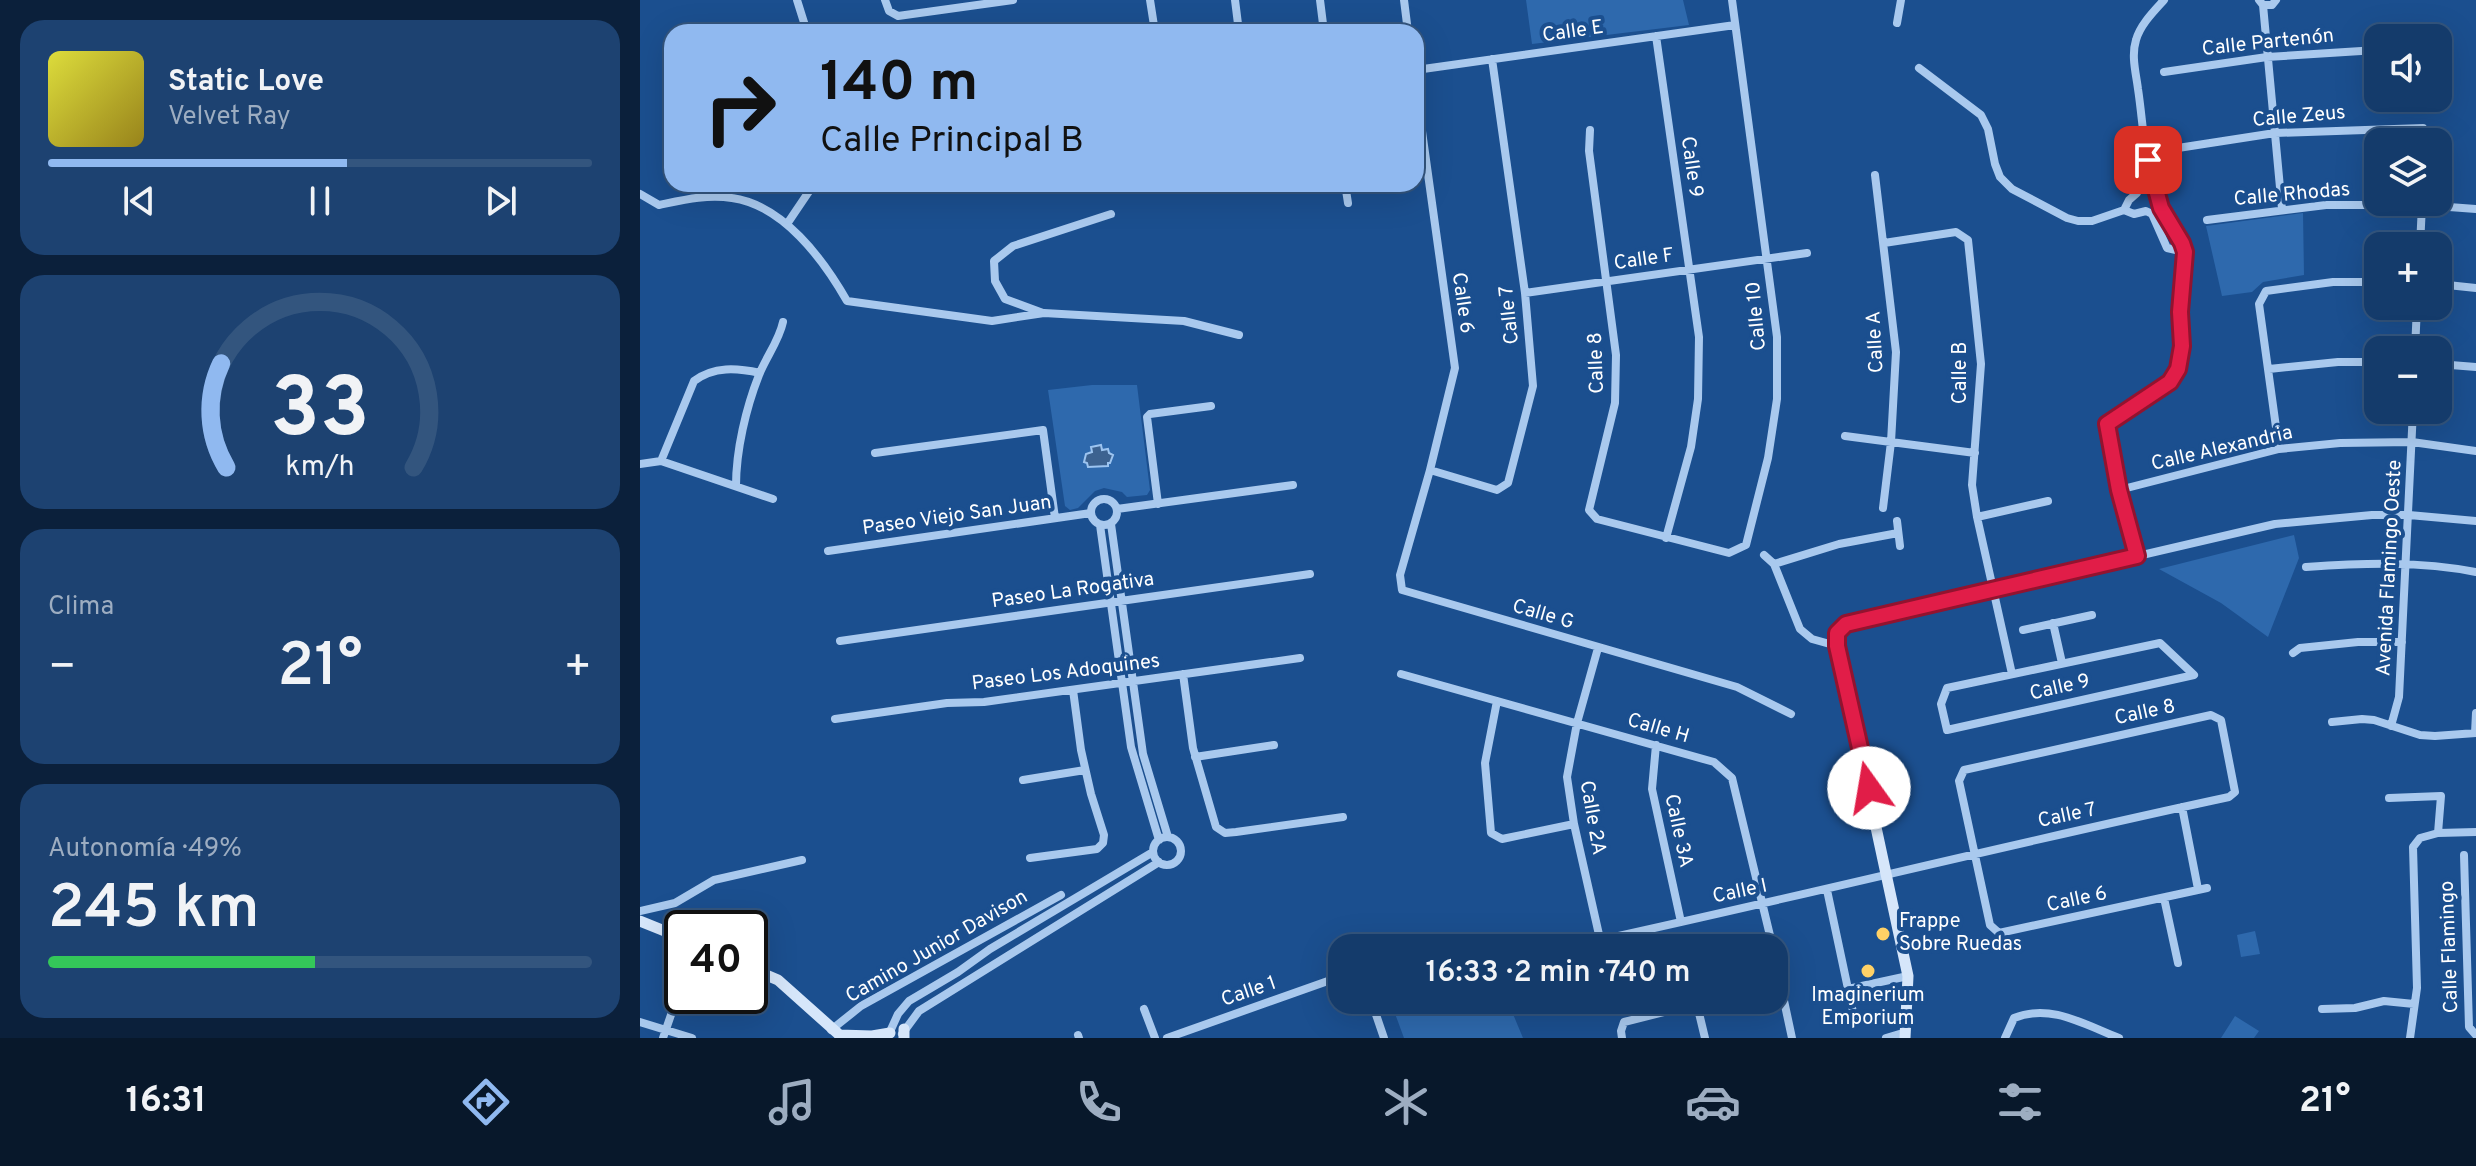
<!DOCTYPE html>
<html lang="es">
<meta charset="utf-8">
<style>
:root{--surface:#143b6b;--page:#1d4271;--text:#f1f3f6;--muted:#9dadc1;--line:#33557e;--accent:#90b9f0}
body{margin:0;font-family:Overpass,sans-serif;background:var(--page);color:var(--text);height:100vh;display:flex;flex-direction:column;font-size:30px;white-space:nowrap}
*{box-sizing:border-box;margin:0}
p{font-size:26px;color:var(--muted)}
.icon{flex:none;width:44px;height:44px;fill:none;stroke:currentColor;stroke-width:2;stroke-linecap:round;stroke-linejoin:round}
.map{position:relative;flex:1;overflow:hidden}
.side{display:flex;flex-direction:column;gap:20px;padding:20px;background:#0b203b;width:640px}
.side>*{flex:none}
.banner{position:absolute;left:24px;top:24px;width:760px;height:168px;border-radius:24px;box-shadow:0 8px 32px #0002,0 0 0 2px var(--line);background:#90b9f0;color:#111;overflow:hidden}
.controls{position:absolute;left:1724px;top:24px;display:grid;gap:16px}
.controls a{display:grid;place-items:center;width:88px;height:88px;border-radius:16px;background:var(--surface);box-shadow:0 8px 32px #0002,0 0 0 2px var(--line);font-size:40px}
.speed{position:absolute;left:24px;top:910px;display:flex;gap:16px;font-size:40px;font-weight:700;text-align:center}
.speed>*{display:grid;place-content:center;width:104px;height:104px;border-radius:50%;background:var(--surface);box-shadow:0 8px 32px #0002,0 0 0 2px var(--line);line-height:1}
.speed .limit{border:4px solid #111;border-radius:12px;background:#fff;color:#111}
.pin{position:absolute;display:grid;place-items:center;width:68px;height:68px;color:#fff;margin:-34px;border-radius:16px;box-shadow:0 4px 12px #0006}
.me{position:absolute;width:88px;margin:-44px;rotate:347deg;stroke-linejoin:round;filter:drop-shadow(0 0 6px #0008)}
.turn{display:flex;align-items:center;gap:28px;height:168px;padding:0 24px;font-size:36px}
.turn .icon{width:104px;height:104px;stroke-width:2.5}
.turn b{display:block;font-size:56px;line-height:68px}
.big{font-size:60px;font-weight:600;line-height:1.1}
.side .widget{flex:1;display:flex;flex-direction:column;justify-content:center;gap:12px;min-width:0;padding:0 28px;border-radius:24px;background:var(--page)}
.side .dial{align-items:center;gap:0}
.dial svg{height:208px;overflow:visible;fill:none;stroke:var(--line);stroke-width:7;stroke-linecap:round;text-anchor:middle}
.dial text{fill:var(--text);stroke:none}
.song{display:flex;align-items:center;gap:24px}
.cover{width:96px;height:96px;border-radius:12px;background:linear-gradient(135deg,hsl(60 70% 55%),hsl(50 70% 35%))}
.played{height:8px;border-radius:4px;background:linear-gradient(90deg,var(--accent) 55%,var(--line) 55%)}
.keys{display:flex;justify-content:space-around;direction:ltr}
.heat{display:flex;justify-content:space-between;align-items:center;font-size:44px;direction:ltr}
.charge{height:12px;border-radius:6px;background:linear-gradient(90deg,#34c759 49%,var(--line) 0)}
.trip{position:absolute;left:688px;top:934px;width:460px;height:80px;border-radius:24px;background:var(--surface);box-shadow:0 8px 32px #0002,0 0 0 2px var(--line);font-weight:600;line-height:80px;text-align:center}
.menu{display:flex;height:128px;justify-content:space-around;align-items:center;background:#08182b;color:var(--muted)}
.menu .icon{width:56px;height:56px}
.menu .active{color:var(--accent)}
.menu b{font-size:36px;color:var(--text)}
main{display:flex;flex:1;min-height:0}
.map>svg:first-child{display:block}
.green{fill:#2e69ad}
.water{fill:#3c6290;stroke:#9cc4f0;stroke-width:2}
.lines{fill:none;stroke-linecap:round;stroke-linejoin:round}
.street{stroke:#a9c9ee;stroke-width:8}
.secondary{stroke:#d6e6fa;stroke-width:11}
.route-casing{stroke:#92132f;stroke-width:20}
.route{stroke:#e11d48;stroke-width:14}
.poi-dot{fill:#ffd166;stroke:#1b4f8f;stroke-width:3}
.labels{text-anchor:middle;dominant-baseline:central;stroke-width:8;stroke-linejoin:round;paint-order:stroke}
.street-label{font-size:20px;fill:#fff;stroke:#1b4f8f}
.poi-label{font-size:20px;fill:#fff;stroke:#1b4f8f;text-anchor:start}
</style>
<main>
<section class="side">
<div class="widget">
<div class="song"><i class="cover"></i><div><b>Static Love</b><p>Velvet Ray</p></div></div>
<div class="played"></div>
<div class="keys"><svg class="icon" aria-label="previous" viewBox="0 0 24 24"><path d="M18 5L8 12l10 7zM5 5v14"/></svg><svg class="icon" aria-label="pause" viewBox="0 0 24 24"><path d="M8 5v14M16 5v14"/></svg><svg class="icon" aria-label="next" viewBox="0 0 24 24"><path d="M6 5l10 7-10 7zM19 5v14"/></svg></div>
</div>
<div class="widget dial"><svg viewBox="0 0 100 80">
<path d="M14 69A42 42 0 1 1 86 69"/>
<path d="M14 69A42 42 0 0 1 12 29" stroke="#90b9f0"/>
<text x="50" y="56" font-size="32" font-weight="700">33</text>
<text x="50" y="72" font-size="11">km/h</text>
</svg></div>
<div class="widget"><p>Clima</p>
<div class="heat"><a>−</a><b class="big">21°</b><a>+</a></div>
</div>
<div class="widget"><p>Autonomía · 49%</p><b class="big">245 km</b><div class="charge"></div></div>
</section>
<div class="map">
<svg width="1836" height="1038" viewBox="0 0 1836 1038">
<rect width="100%" height="100%" fill="#1b4f8f"/>
<path class="green" d="M886 0H1043L1049 25 892 44Z
M1663 213 1664 275 1623 282 1612 292 1582 296 1566 226Z
M452 385H497L510 490 507 495 487 497 482 492 464 488 455 491 438 508 430 510 425 506 408 390Z
M1654 535 1659 558 1628 637 1581 603 1519 569Z
M1615 931 1620 954 1601 957 1597 935Z
M750 1000H859L873 1014 883 1038H764Z
M1595 1016 1619 1031 1614 1038H1581Z"/>
<path class="water" d="M461 445 462 450 468 449 469 453 473 455 470 463H468V466L448 467 447 463 444 462 446 454 452 452 451 447Z"/>
<g class="lines">
<path class="street" d="M157 0 167 32
M245 0 249 11 258 16 373 0
M510 0 515 32
M595 0 599 32
M680 0 684 32
M764 0 768 32
M1619 0 1623 5 1642 209
M1623 5H1632L1636 0
M1257 23 1261 0
M1016 36 1059 337 1058 399 1051 447 1026 538
M1279 68 1341 115 1348 129 1355 164 1360 177 1372 189 1427 218 1438 221H1452L1484 210 1494 214 1506 211 1512 214 1527 248 1545 252
M776 70 1095 25
M1524 72 1627 57 1737 50
M776 88 815 368 790 470 760 575 762 590 1097 687 1151 714
M950 130 949 151 976 355 975 403 949 510 957 519 1089 553 1106 545 1128 458 1137 399V337L1092 0
M1538 148 1635 133 1783 128
M1235 175 1256 352 1251 442 1243 508
M705 184 708 203
M0 194 19 205C43 200 67 194 92 198 143 205 183 259 207 301L352 321 404 313 544 321 599 335
M1484 210 1489 200 1497 193 1498 188 1494 171 1504 144
M1567 220 1686 205H1782L1836 209
M147 224 174 184
M1244 243 1316 232 1328 240 1341 364 1332 485 1337 517 1372 674
M1780 246 1782 205
M1798 284 1836 288
M885 293 1167 253
M403 313 365 299 355 281 354 261 373 246 471 214
M1775 350 1777 306
M1798 364 1836 367
M1629 369 1698 362H1738
M1205 436 1335 453
M1639 449 1619 304 1626 291 1693 282H1738
M235 453 403 430 415 518
M21 461 54 381C74 366 97 368 120 373
M0 464 21 461 133 499
M790 470 857 490 868 483 893 386 885 293 852 59
M96 486C96 450 106 408 119 375 126 357 139 341 143 322
M1479 490 1639 449 1700 443 1772 442 1836 451
M451 512a13 13 0 1 1 26 0a13 13 0 1 1-26 0Z
M518 504 507 417 510 414 571 406
M477 509 653 485
M1337 517 1408 501
M1257 521 1260 546
M471 524 503 754 528 837
M460 525 491 747 519 840
M188 551 451 513
M1124 555 1134 564 1160 629 1172 639 1197 646V633L1206 624 1635 524 1732 515H1769L1836 521
M1497 556 1479 490 1467 424 1530 382 1538 369 1542 346 1540 312 1545 252C1540 236 1529 224 1522 209 1504 172 1504 128 1498 89 1496 73 1491 56 1496 40 1500 25 1514 11 1524 0
M1134 564 1199 544 1258 533
M1666 567C1724 563 1779 561 1836 572
M1413 623 1422 663
M1383 630 1452 615
M200 641 670 574
M1520 643 1554 675 1307 730 1301 704 1307 688Z
M958 648 937 723 927 777 934 824 962 948
M1653 653 1660 648 1718 642H1762
M543 674 553 748 576 827 585 833 596 832 703 817
M761 674 1074 762 1092 778 1133 948
M857 701 845 763 851 833 862 839 934 824
M195 719 307 703 344 702 660 658
M1692 722 1722 719 1734 720 1780 735 1795 736 1836 733
M1751 726 1759 697 1773 410
M1835 733 1836 713
M1016 745 1012 789 1041 922
M555 757 634 745
M383 780 445 770
M1749 798 1801 796 1798 833
M1542 807 1558 889
M513 851a14 14 0 1 1 28 0a14 14 0 1 1-28 0Z
M1824 855 1829 1027 1836 1035
M390 858 457 849 463 843 464 835 451 794 441 750 433 690
M1187 890 1214 1017
M1524 898 1538 963
M0 911 35 903 74 880 162 860
M960 940C1170 894 1379 842 1589 797L1595 792 1581 720 1571 715 1324 770 1319 781 1350 925 1359 933 1567 888
M1134 954 1152 1038
M1208 989 1268 976
M731 1000 744 1038
M504 1009 515 1038
M1682 1009 1715 1008 1744 1001 1774 1004
M0 1022 52 1038
M191 1030 221 1006 421 895
M262 1034 279 1011 519 862
M438 1035 439 1038
M248 1036 258 1014 269 1001 318 972 350 949 513 852
M23 1038 42 983
M527 1038 702 976
M982 1038 981 1031 984 1022 1048 1006 1058 1009 1065 1038
M1246 1038 1266 1032
M1365 1038 1374 1018C1411 1003 1445 1025 1479 1038
M1770 1038 1777 988 1773 847 1780 838 1798 833 1836 832"/>
<path class="secondary" d="M1197 646 1268 976 1265 1038
M0 921 42 938
M110 968 138 980 203 1038
M264 1029V1038
M199 1035 232 1036 250 1033"/>
</g>
<g class="lines">
<defs>
<path id="route" d="M1229 788 1197 646V633L1206 624 1497 556 1479 490 1467 424 1530 382 1538 369 1542 346 1540 312 1545 252 1542 243 1521 208 1508 160"/>
</defs>
<use href="#route" class="route-casing"/>
<use href="#route" class="route"/>
</g>
<g class="poi-dot">
<circle cx="1243" cy="934" r="8"/>
<circle cx="1228" cy="971" r="8"/>
</g>
<g class="labels">
<g class="street-label">
<text transform="translate(933 32) rotate(-8)">Calle E</text>
<text transform="translate(1628 43) rotate(-6)">Calle Partenón</text>
<text transform="translate(1659 117) rotate(-5)">Calle Zeus</text>
<text transform="translate(1051 167) rotate(82)">Calle 9</text>
<text transform="translate(1652 195) rotate(-5)">Calle Rhodas</text>
<text transform="translate(1004 260) rotate(-8)">Calle F</text>
<text transform="translate(822 303) rotate(82)">Calle 6</text>
<text transform="translate(870 315) rotate(-96)">Calle 7</text>
<text transform="translate(1117 316) rotate(-95)">Calle 10</text>
<text transform="translate(1236 342) rotate(-93)">Calle A</text>
<text transform="translate(957 363) rotate(-92)">Calle 8</text>
<text transform="translate(1321 373) rotate(-90)">Calle B</text>
<text transform="translate(1582 449) rotate(-13)">Calle Alexandria</text>
<text transform="translate(317 516) rotate(-8)">Paseo Viejo San Juan</text>
<text transform="translate(1750 568) rotate(-87)">Avenida Flamingo Oeste</text>
<text transform="translate(433 591) rotate(-8)">Paseo La Rogativa</text>
<text transform="translate(903 615) rotate(16)">Calle G</text>
<text transform="translate(426 673) rotate(-7)">Paseo Los Adoquines</text>
<text transform="translate(1420 688) rotate(-13)">Calle 9</text>
<text transform="translate(1505 713) rotate(-12)">Calle 8</text>
<text transform="translate(1018 729) rotate(16)">Calle H</text>
<text transform="translate(1427 816) rotate(-12)">Calle 7</text>
<text transform="translate(952 818) rotate(80)">Calle 2A</text>
<text transform="translate(1038 831) rotate(78)">Calle 3A</text>
<text transform="translate(1100 892) rotate(-12)">Calle I</text>
<text transform="translate(1437 900) rotate(-12)">Calle 6</text>
<text transform="translate(297 947) rotate(-30)">Camino Junior Davison</text>
<text transform="translate(1810 947) rotate(-92)">Calle Flamingo</text>
<text transform="translate(609 992) rotate(-19)">Calle 1</text>
</g>
<g class="poi-label">
<text x="1259" y="922">Frappe<tspan x="1259" dy="23">Sobre Ruedas</tspan></text>
<text x="1228" y="996" text-anchor="middle">Imaginerium<tspan x="1228" dy="23">Emporium</tspan></text>
</g>
</g>
</svg>
<div class="controls">
<a><svg class="icon" aria-label="sound" viewBox="0 0 24 24"><path d="M4 9h4l5-4v14l-5-4H4zM17 9q2 3 0 6"/></svg></a>
<a><svg class="icon" aria-label="layers" viewBox="0 0 24 24"><path d="M12 4l9 5-9 5-9-5zM3 14l9 5 9-5"/></svg></a>
<a>+</a>
<a>−</a>
</div>
<div class="speed"><div class="limit">40</div></div>
<div class="pin" style="left:1508px;top:160px;background:#d93025"><svg class="icon" aria-label="arrive" viewBox="0 0 24 24"><path d="M6 21V4h12l-3 4 3 4H6"/></svg></div>
<svg class="me" style="left:1229px;top:788px" viewBox="-20 -20 40 40"><circle r="19" fill="#fff"/><path d="M0-13L10 11 0 6-10 11z" fill="#e11d48"/></svg>
<div class="trip">16:33 · 2 min · 740 m</div>
<div class="banner">
<div class="turn"><svg class="icon" aria-label="right" viewBox="0 0 24 24"><path d="M7 20v-9h11M14 6l5 5-5 5"/></svg><div><b>140 m</b>Calle Principal B</div></div>
</div>
</div>
</main>
<nav class="menu">
<b>16:31</b>
<svg class="icon active" aria-label="directions" viewBox="0 0 24 24"><path d="M12 3l9 9-9 9-9-9zM9 14v-3h6M13 9l2 2-2 2"/></svg>
<svg class="icon" aria-label="music" viewBox="0 0 24 24"><path d="M9 18V5l10-2v13"/><circle cx="6" cy="18" r="3"/><circle cx="16" cy="16" r="3"/></svg>
<svg class="icon" aria-label="phone" viewBox="0 0 24 24"><path d="M5 4h4l2 5-3 2q2 4 5 5l2-3 5 2v4C11 20 4 13 5 4z"/></svg>
<svg class="icon" aria-label="climate" viewBox="0 0 24 24"><path d="M12 3v18M4 7l16 10M4 17L20 7"/></svg>
<svg class="icon" aria-label="car" viewBox="0 0 24 24"><path d="M5 17H2v-5l4-1 3-4h7l3 4 3 1v5h-3M9 17h6M6 11h13"/><circle cx="7" cy="17" r="2"/><circle cx="17" cy="17" r="2"/></svg>
<svg class="icon" aria-label="filters" viewBox="0 0 24 24"><path d="M4 7h16M4 17h16"/><circle cx="9" cy="7" r="2"/><circle cx="15" cy="17" r="2"/></svg>
<b>21°</b>
</nav>
